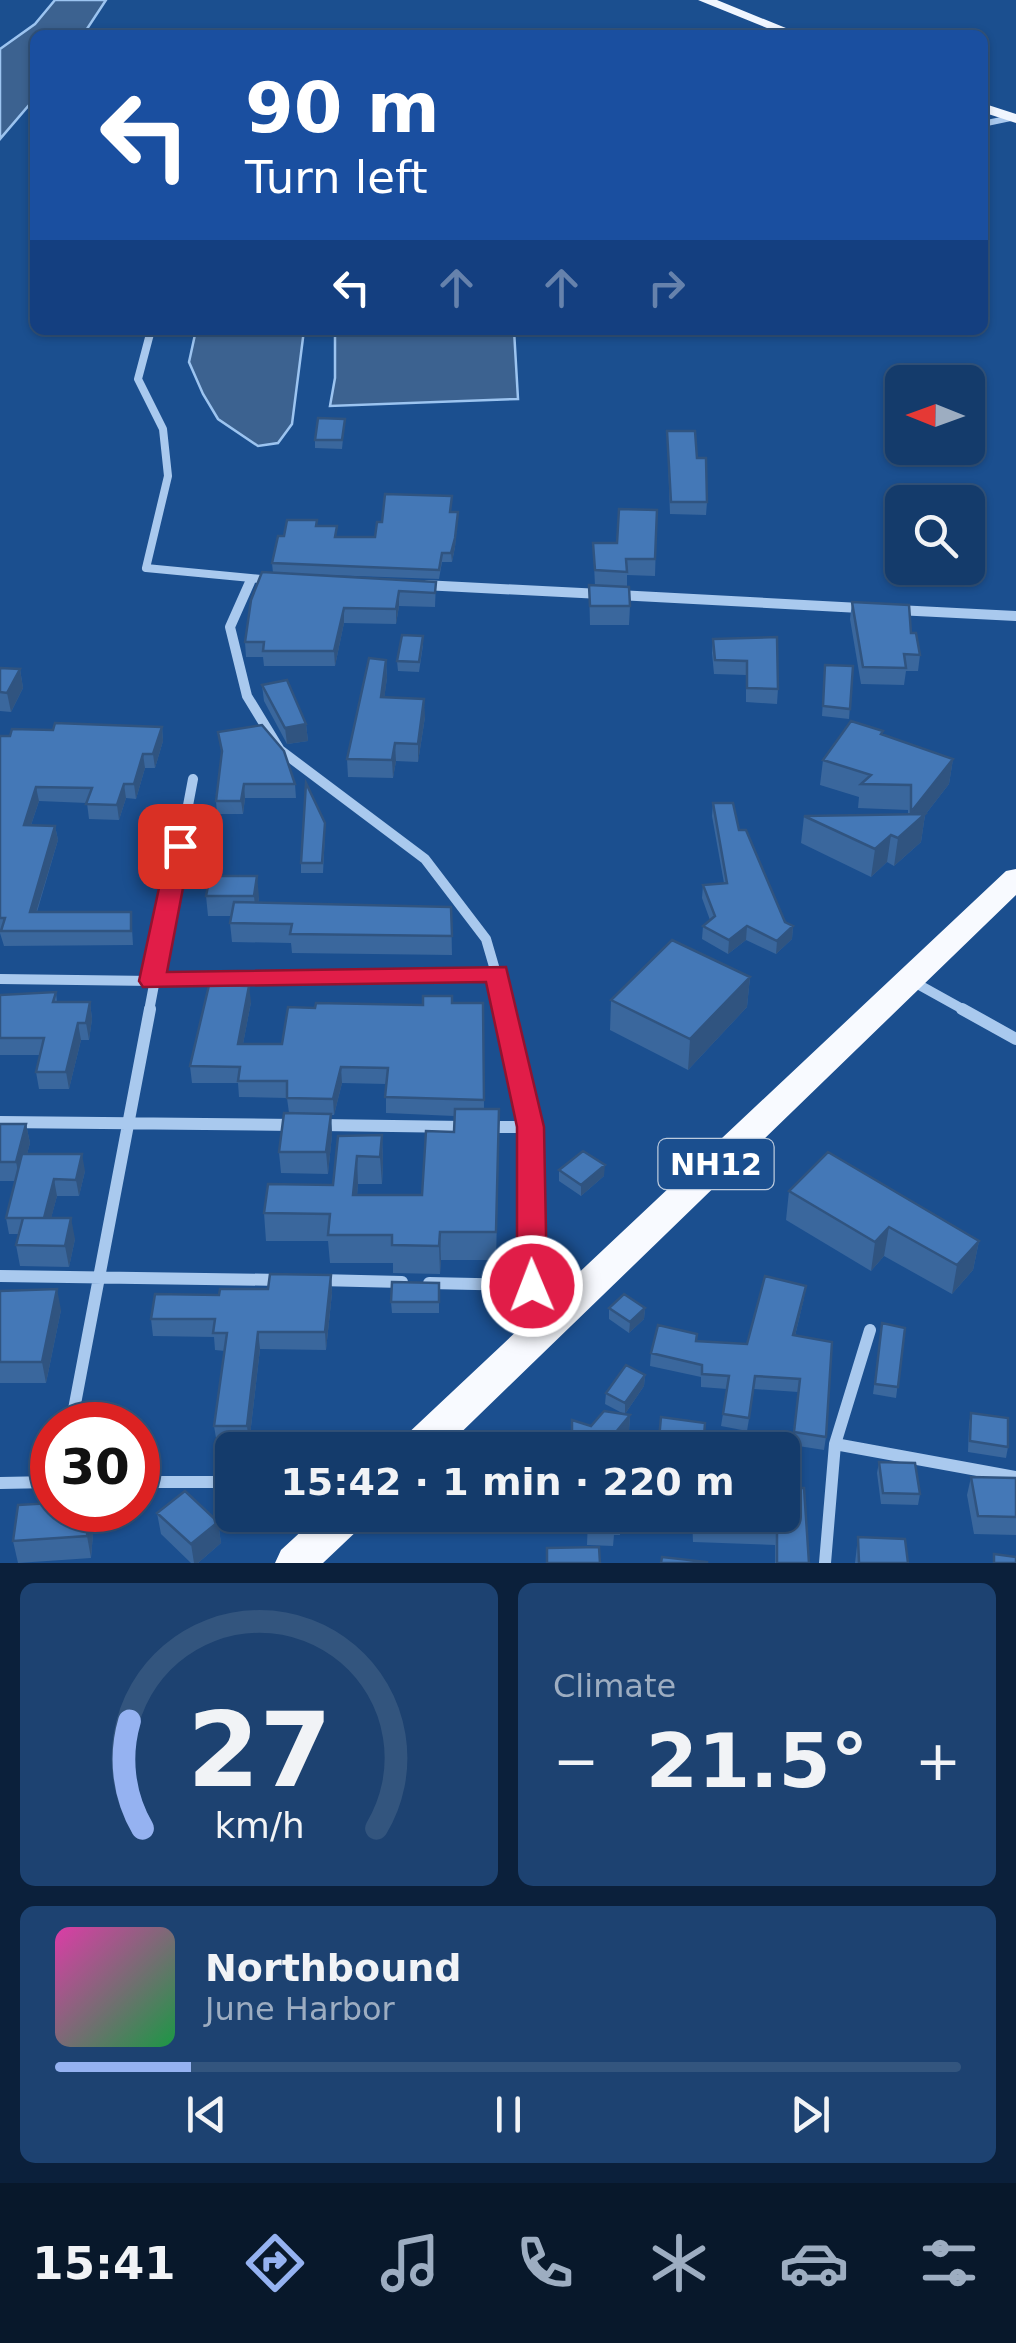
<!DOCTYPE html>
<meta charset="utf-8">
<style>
:root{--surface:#143b6b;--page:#1d4271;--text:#f1f3f6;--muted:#9dadc1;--line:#33557e;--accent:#95b2f1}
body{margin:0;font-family:"DejaVu Sans",sans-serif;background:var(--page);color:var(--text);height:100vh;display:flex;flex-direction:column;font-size:38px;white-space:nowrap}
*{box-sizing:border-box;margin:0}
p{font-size:32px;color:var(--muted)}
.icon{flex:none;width:55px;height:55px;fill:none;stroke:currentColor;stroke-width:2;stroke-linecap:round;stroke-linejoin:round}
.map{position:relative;height:1563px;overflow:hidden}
.drawer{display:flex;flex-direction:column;gap:20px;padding:20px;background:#0b203b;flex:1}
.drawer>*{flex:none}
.hud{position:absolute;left:30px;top:30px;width:958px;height:305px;border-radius:15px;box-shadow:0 2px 8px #0004,0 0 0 2px var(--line);background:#1a4fa0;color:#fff;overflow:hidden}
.needle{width:65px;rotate:271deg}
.controls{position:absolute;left:885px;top:365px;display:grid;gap:20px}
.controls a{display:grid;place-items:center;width:100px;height:100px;border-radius:15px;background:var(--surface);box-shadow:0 2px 8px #0004,0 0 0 2px var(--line);font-size:50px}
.speed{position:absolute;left:30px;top:1402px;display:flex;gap:20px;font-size:50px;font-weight:700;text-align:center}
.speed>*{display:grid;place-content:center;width:130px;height:130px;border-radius:50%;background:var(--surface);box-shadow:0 2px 8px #0004,0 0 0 2px var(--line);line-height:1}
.speed .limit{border:15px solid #d22;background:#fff;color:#111}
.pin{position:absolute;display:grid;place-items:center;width:85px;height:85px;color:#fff;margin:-42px;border-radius:20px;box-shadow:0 5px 15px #0006}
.me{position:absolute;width:110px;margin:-55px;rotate:359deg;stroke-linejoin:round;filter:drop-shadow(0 0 8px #0008)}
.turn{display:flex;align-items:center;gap:35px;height:210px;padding:0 50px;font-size:45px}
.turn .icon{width:130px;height:130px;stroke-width:2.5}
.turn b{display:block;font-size:70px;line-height:85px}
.lanes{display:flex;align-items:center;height:95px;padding:0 50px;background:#0003;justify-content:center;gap:50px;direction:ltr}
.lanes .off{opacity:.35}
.big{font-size:75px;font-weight:800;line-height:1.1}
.drawer .tile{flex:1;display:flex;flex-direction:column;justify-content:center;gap:15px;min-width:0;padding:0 35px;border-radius:15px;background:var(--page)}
.drawer .dial{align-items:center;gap:0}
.dial svg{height:260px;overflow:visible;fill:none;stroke:var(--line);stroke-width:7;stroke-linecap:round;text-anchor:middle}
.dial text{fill:var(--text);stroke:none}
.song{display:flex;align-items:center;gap:30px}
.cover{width:120px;height:120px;border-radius:15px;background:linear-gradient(135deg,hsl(320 70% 55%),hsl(140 70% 35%))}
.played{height:10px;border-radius:5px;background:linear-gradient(90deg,var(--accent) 15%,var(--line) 15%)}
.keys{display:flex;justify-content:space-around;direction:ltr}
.heat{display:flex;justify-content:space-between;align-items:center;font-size:55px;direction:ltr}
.drawer .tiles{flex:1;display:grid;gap:20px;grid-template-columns:1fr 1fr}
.tile:last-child{grid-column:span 2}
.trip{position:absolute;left:215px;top:1432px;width:585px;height:100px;border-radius:15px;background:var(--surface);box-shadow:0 2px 8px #0004,0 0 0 2px var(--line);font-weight:800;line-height:100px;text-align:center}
.dock{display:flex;height:160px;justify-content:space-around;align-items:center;background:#08182b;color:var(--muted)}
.dock .icon{width:70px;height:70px}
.dock .active{color:var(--accent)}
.dock b{font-size:45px;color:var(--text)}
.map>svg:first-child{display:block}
.water{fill:#3c6290;stroke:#9cc4f0;stroke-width:2.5}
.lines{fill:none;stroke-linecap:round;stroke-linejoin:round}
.minor-far3{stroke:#a9c9ee;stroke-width:6}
.minor-far2{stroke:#a9c9ee;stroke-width:8}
.minor-far1{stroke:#a9c9ee;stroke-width:10}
.minor{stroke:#a9c9ee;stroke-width:12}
.primary{fill:#f0f6ff;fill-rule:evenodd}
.trunk{fill:#f8faff;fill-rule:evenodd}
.wall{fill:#3a679d}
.shaded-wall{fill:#305480}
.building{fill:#4478b7;stroke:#305480;stroke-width:2.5}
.route{fill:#e11d48;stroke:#92132f;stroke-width:2.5}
.labels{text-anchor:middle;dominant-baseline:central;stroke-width:10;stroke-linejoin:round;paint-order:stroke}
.shield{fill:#1b4f8f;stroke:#bbcadd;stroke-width:2.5}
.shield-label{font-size:30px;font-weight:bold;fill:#fff}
</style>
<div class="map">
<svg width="1016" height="1563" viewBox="0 0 1016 1563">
<rect width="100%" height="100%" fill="#1b4f8f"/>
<path class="water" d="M55 0H106L83 35H35V98L0 139V49L35 24Z
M196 330H304L292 424 278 443 258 446 218 419 203 394 189 362Z
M335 330H514L518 399 330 406 335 378Z"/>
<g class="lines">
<path class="minor-far3" d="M982 124 1016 117"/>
<path class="minor-far2" d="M151 330 138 379 163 429 168 476 146 568 271 580
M249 585 251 579"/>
<path class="minor-far1" d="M250 582 230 627 247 696 280 750 425 859 486 939 507 1011
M423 585 601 594
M618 595 860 608
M897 610 1016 616
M0 979 152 981 497 973
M912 981 966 1011
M149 1011 193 779"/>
<path class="minor" d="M506 1009 530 1127 532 1285
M962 1009 1016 1039
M0 1122 294 1125
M321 1125 464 1127
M486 1127H530
M0 1276 282 1280
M319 1280 402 1282
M429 1283 577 1286
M71 1425 150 1009
M835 1444 1016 1477
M138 1482H232
M0 1483 52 1482
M825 1563 835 1444 870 1330"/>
<path class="primary" d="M698 0H717L803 35H784Z
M982 103 1016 114V123L982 112Z"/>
<path class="trunk" d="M1016 869V895L443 1450H398L403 1438 1006 871Z
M319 1515H367L361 1527 323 1563H275L281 1550Z"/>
</g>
<path class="wall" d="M345 419 342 449 315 448V440Z
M667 431 697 458 707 502 706 515 670 514Z
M657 510 655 576 627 575V587L630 606 629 625H590L589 585 595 586 593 543H617Z
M451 512H458L455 547 452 562H442L439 579 273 573 272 563 284 536 317 526 337 537H375Z
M436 582 435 607 399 606 396 624 344 623 335 666H264L263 657H246L245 642 251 600Z
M852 602 911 633 920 655 918 671H906L904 685 861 684 850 619Z
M777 637 778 689 777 704 746 702V675L714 674 712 653 713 639Z
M423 645 419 672 398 671 397 661Z
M386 660 387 678 384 698 425 717 418 762 396 761 393 778 348 777 347 759Z
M825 665 853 666 849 719 822 716Z
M0 668 20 669 23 688 11 712 0 711Z
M262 685 306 724 308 741 287 744 264 701Z
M162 727 163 741 155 768H145L136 799 126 798 119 820 89 819 87 803 39 801 31 825 55 826 58 840 37 912H131L133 945 4 946 0 933V736H10L53 730Z
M883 731 882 735 953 759 949 784 925 815 921 842 894 866 887 862 871 877 801 843 804 816 908 814V810L858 808 859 797 820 785 823 760Z
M218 732 295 784 296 798H245L243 814H217L216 801 222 756Z
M713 803 739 830 785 922 793 926 792 939 776 954 746 940 728 954 702 939 703 926 710 920 702 898 703 885 724 883 712 816Z
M325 833 323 873H301V863Z
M206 896 259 897 258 903 451 907 452 955 292 953 291 943 232 942 230 923 231 916H208Z
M750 977 747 1007 688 1070 610 1030 611 1000Z
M56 992 57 1002H90L92 1019 89 1040H81L69 1089H39L36 1072 40 1055H0V995Z
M251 1002 243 1044H282L315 1008 483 1003 484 1109 499 1137 496 1260H441L440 1274 393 1273V1263H330L328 1241H266L264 1213 333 1185 338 1136 382 1135 383 1163 382 1184H358L357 1195H422L454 1132V1116L386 1113V1084L342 1083 334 1115H331L332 1135 328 1174 281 1173 279 1152 289 1113 287 1098 239 1097 238 1083H192L190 1066Z
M0 1124H26L30 1143 27 1154 85 1171 79 1196H57L51 1218 75 1239 69 1267 20 1266 16 1245 19 1234H9L6 1218 15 1181H0Z
M559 1170 604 1176 581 1196 559 1181Z
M789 1191 979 1241 973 1270 952 1294 884 1256 871 1271 786 1220Z
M331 1275 332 1293 326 1350 260 1349 249 1444H217L214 1426 225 1351 215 1350 214 1337 153 1336 151 1319 219 1295 268 1289Z
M439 1283V1313H392L391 1302Z
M0 1291 61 1310 46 1383H0Z
M804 1298 795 1336 826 1437 824 1450 792 1445 798 1392 754 1389 747 1431 721 1426 727 1389 701 1387V1377L650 1366 651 1353 697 1334V1341L747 1344Z
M609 1308H645L644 1319 629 1333 609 1319Z
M882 1323 905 1328 896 1398 873 1394Z
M645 1375 644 1386 625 1414 630 1415 629 1431 614 1450H572L591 1426 624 1414 605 1404 606 1393Z
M971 1413 1008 1447 1006 1458 968 1452 969 1424Z
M757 1440 786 1441 789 1488H804L809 1563H775V1545L693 1542 692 1515H782V1450H756Z
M879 1462 920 1494 918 1505 881 1504 877 1473Z
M971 1477 1016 1478V1535L974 1534 967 1495Z
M52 1510H92L94 1522 91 1558 18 1563 13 1541Z
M157 1513 218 1522 221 1543 198 1563H191L161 1534Z
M571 1515H621L620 1535H614L613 1546 587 1545 588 1518H571Z
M858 1537 908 1563H855Z"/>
<path class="shaded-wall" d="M458 512 455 547 452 562 451 553Z
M399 591V606L396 624V609Z
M344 608V623L335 666 334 651Z
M386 660 387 678 382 715 381 697Z
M20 669 23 688 11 712 7 693Z
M424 699 425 717 418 762V744Z
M306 724 308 741 287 744 285 728Z
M162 727 163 741 155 768 153 754Z
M395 743 396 761 393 778 392 760Z
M143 754 145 768 136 799 134 784Z
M953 759 949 784 925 815 921 842 894 866 898 838 908 829 911 812Z
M124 784 126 798 119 820 117 805Z
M244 784 245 798 243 814 241 801Z
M36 787 39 801 26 840 24 825Z
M55 826 58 840 32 926 30 912Z
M891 835 887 862 871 877 875 849Z
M257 876 259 897 256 917 254 896Z
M747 926 746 940 728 954 729 940Z
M793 926 792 939 776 954 777 941Z
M750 977 747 1007 688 1070 690 1039Z
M249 986 251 1002 240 1060 238 1044Z
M90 1002 92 1019 89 1040 86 1023Z
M78 1023 81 1040 69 1089 66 1072Z
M341 1067 342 1083 334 1115 333 1099Z
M331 1114 332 1135 328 1174 326 1152Z
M26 1124 30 1143 20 1181 16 1162Z
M382 1135 383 1163 382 1184 380 1157Z
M82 1154 85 1171 79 1196 76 1180Z
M357 1156 358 1184 355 1223 353 1195Z
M605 1165 604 1176 581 1196V1185Z
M54 1179 57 1196 47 1234 44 1218Z
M71 1218 75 1239 69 1267 65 1246Z
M889 1227 884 1256 871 1271 875 1242Z
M440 1232 441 1260 440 1274 439 1246Z
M979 1241 973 1270 952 1294 957 1265Z
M331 1275 332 1293 326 1350 325 1332Z
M806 1286 804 1298 792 1348 793 1335Z
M57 1289 61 1310 46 1383 42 1362Z
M645 1308 644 1319 629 1333 630 1322Z
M258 1332 260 1349 249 1444 247 1426Z
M645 1375 644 1386 625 1414V1403Z
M630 1415 629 1431 614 1450H601Z
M89 1510H92L94 1522 91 1558 87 1536Z
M218 1522 221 1543 198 1563H194L191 1544Z"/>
<path class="building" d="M318 418 345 419 342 440H315Z
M667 431H695L697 458H706L707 502H671Z
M385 494 452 496 450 512H458L455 538 451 553H442L439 570 272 563 278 536H284L287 520H317L316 526H337L335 537H375L377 522H382Z
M619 509 657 510 655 559H626L627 572 595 570 593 543H617Z
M262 572 436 582 435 593 399 591 396 609 344 608 334 651H263L264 642H245L251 600Z
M589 585 629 587 630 606H590Z
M852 602 909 605 911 633H916L920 655 904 654 906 668 863 667Z
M402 635 423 636 419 662 397 661Z
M777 637 778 689 747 688V661L715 660 713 639Z
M369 658 386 660 381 697 424 699 418 744 395 743 392 760 347 759Z
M825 665 853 666 850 709 823 706Z
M0 668 20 669 7 693 0 692Z
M287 680 306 724 285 728 262 685Z
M851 721 883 731 881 734 953 759 911 812V785L861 784 871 775 823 760Z
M55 723 162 727 153 754H143L134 784H124L117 805 86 804 92 788 36 787 24 825 55 826 30 912H131V931H1L5 918H0V736H10L12 729 53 730Z
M262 725 284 751 295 784H244L241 801H216L222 751 218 732Z
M306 783 325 823 322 863H301Z
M713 803H733L739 830H746L785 922 793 926 777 941 747 926 729 940 703 926 715 916 703 885 727 883Z
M925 814 898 838 891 835 875 849 804 816Z
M210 876H257L254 896H206Z
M234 902 451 907 452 936 290 934 292 924 230 923Z
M672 940 750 977 690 1039 611 1000Z
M209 985 249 986 238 1044H282L288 1007 315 1008 316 1003 423 1005V996H452V1003H483L484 1100 385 1097 388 1068 341 1067 333 1099 287 1098V1081H238L240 1067 190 1066Z
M56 992 53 1002H90L86 1023H78L66 1072H36L44 1038H0V995Z
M455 1109H499L496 1232H440L439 1246 392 1245V1235H328L330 1214 264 1213 268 1184 333 1185 338 1136 382 1135 380 1157 357 1156 353 1195H422L426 1131 454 1132Z
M284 1113 331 1114 326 1152H279Z
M0 1124H26L16 1162H0Z
M583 1151 605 1165 581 1185 559 1170Z
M828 1152 979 1241 957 1265 889 1227 875 1242 789 1191Z
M22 1154H82L76 1180 54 1179 44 1218H6Z
M23 1218H71L65 1246 16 1245Z
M270 1274 331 1275 325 1332H258L247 1426H214L227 1333H213L215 1319H151L155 1294 219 1295 220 1289H268Z
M765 1276 806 1286 793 1335 832 1342 826 1437 794 1432 800 1379 755 1376 749 1418 723 1414 729 1376 702 1374V1365L651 1353 658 1325 697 1334 696 1341 747 1344Z
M392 1282 439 1283V1302H391Z
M57 1289 42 1362H0V1291Z
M624 1294 645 1308 630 1322 609 1308Z
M882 1323 905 1328 898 1387 875 1384Z
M626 1365 645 1375 625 1403 606 1393Z
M604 1411 630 1415 601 1450H572V1420L591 1426Z
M971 1413 1008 1418V1447L970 1441Z
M661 1417 705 1423 703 1450H658Z
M757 1440 786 1441 789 1488H804L809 1563H777V1528L694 1526V1515H782V1450H758Z
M879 1462 915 1463 920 1494 883 1493Z
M971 1477 1016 1478V1517L978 1516Z
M185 1491 218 1522 191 1544 157 1513Z
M52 1503V1510H89L87 1536 13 1541 18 1505Z
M588 1515H621V1519H614V1530L588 1529Z
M858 1537 905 1539 908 1563H859Z
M599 1547 600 1563H547V1548Z
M994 1554 1016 1557V1563H994Z
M662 1557 707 1562V1563H661Z"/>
<path class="route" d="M180 839 191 846 167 972 506 967 544 1127 547 1286 543 1294 532 1297 522 1294 517 1286V1127L486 982 143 987 139 981 168 846Z"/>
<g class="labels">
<rect class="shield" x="658.5" y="1139" width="115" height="50" rx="8"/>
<g class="shield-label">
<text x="716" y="1164">NH12</text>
</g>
</g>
</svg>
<div class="controls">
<a><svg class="needle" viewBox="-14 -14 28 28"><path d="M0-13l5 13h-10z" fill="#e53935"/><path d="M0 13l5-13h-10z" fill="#9dadc1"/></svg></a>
<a><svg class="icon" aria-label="search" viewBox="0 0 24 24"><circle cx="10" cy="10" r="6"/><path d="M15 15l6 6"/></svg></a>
</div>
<div class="speed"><div class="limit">30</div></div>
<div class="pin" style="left:180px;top:846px;background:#d93025"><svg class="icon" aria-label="arrive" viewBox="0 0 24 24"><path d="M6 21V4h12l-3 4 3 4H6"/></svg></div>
<svg class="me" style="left:532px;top:1286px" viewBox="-20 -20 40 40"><circle r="17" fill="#e11d48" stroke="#fff" stroke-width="3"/><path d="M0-11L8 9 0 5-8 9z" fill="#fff"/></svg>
<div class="trip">15:42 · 1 min · 220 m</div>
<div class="hud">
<div class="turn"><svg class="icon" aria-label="left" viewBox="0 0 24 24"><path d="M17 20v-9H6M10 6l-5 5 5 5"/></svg><div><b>90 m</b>Turn left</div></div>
<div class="lanes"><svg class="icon" aria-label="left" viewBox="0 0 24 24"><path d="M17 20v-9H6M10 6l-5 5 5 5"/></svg><svg class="icon off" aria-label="ahead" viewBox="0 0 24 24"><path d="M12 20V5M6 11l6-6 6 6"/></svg><svg class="icon off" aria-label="ahead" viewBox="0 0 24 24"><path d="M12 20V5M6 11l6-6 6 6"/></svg><svg class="icon off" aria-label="right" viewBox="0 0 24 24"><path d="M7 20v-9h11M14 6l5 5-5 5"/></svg></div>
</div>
</div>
<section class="drawer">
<div class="tiles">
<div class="tile dial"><svg viewBox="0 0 100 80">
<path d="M14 69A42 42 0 1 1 86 69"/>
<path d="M14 69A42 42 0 0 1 10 36" stroke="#95b2f1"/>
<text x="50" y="56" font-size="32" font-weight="700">27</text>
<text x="50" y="72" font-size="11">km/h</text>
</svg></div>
<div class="tile"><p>Climate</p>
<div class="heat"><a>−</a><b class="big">21.5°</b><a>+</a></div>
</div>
<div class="tile">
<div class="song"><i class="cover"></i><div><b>Northbound</b><p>June Harbor</p></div></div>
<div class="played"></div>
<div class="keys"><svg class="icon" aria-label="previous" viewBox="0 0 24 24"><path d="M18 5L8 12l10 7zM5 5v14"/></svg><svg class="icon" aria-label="pause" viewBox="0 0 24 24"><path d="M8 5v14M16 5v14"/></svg><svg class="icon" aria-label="next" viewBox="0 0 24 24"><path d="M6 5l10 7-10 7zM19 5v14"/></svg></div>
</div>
</div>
</section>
<nav class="dock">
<b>15:41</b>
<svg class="icon active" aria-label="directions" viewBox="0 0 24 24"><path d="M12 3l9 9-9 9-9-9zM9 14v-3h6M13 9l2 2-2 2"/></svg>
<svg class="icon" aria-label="music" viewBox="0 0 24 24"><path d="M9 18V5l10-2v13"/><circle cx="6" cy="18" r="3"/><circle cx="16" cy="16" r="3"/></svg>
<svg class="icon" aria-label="phone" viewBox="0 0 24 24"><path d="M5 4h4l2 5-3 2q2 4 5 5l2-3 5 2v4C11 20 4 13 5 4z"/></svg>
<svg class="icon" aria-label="climate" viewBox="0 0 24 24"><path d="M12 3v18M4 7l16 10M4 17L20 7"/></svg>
<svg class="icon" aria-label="car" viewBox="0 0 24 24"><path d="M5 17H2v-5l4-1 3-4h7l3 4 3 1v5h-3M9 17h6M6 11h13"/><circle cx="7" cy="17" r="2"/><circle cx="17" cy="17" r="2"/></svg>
<svg class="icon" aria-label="filters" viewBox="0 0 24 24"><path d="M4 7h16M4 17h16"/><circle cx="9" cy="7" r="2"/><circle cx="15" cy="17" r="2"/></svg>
</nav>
